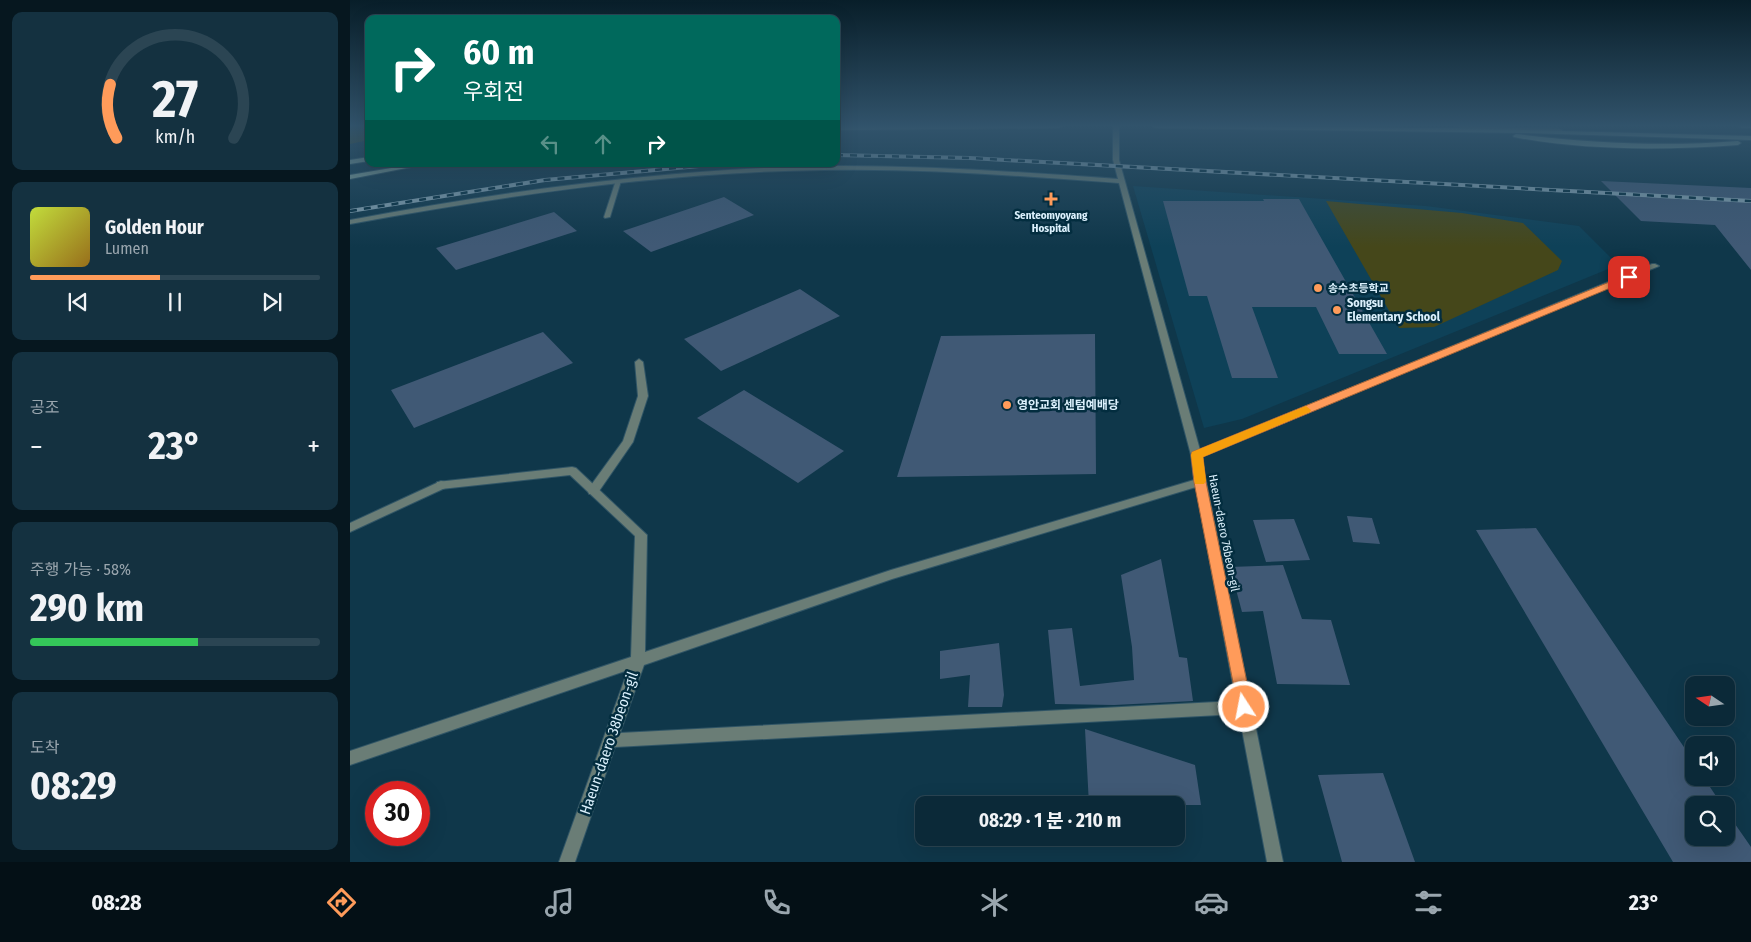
<!DOCTYPE html>
<html lang="ko">
<meta charset="utf-8">
<style>
:root{--surface:#0b2938;--page:#143140;--text:#f1f3f6;--muted:#9aa6ae;--line:#2b4553;--accent:#ff9b5a}
body{margin:0;font-family:"Fira Sans Condensed","Noto Sans KR",sans-serif;background:var(--page);color:var(--text);height:100vh;display:flex;flex-direction:column;font-size:19px;white-space:nowrap}
*{box-sizing:border-box;margin:0}
p{font-size:16px;color:var(--muted)}
.icon{flex:none;width:28px;height:28px;fill:none;stroke:currentColor;stroke-width:2;stroke-linecap:round;stroke-linejoin:round}
.map{position:relative;flex:1;overflow:hidden}
.panel{display:flex;flex-direction:column;gap:12px;padding:12px;background:#06171f;width:350px}
.panel>*{flex:none}
.banner{position:absolute;left:15px;top:15px;width:475px;height:152px;border-radius:10px;box-shadow:0 5px 20px #0002,0 0 0 1px var(--line);background:#00695c;color:#fff;overflow:hidden}
.needle{width:32px;rotate:283deg}
.controls{position:absolute;left:1335px;top:676px;display:grid;gap:10px}
.controls a{display:grid;place-items:center;width:50px;height:50px;border-radius:10px;background:var(--surface);box-shadow:0 5px 20px #0002,0 0 0 1px var(--line);font-size:25px}
.speed{position:absolute;left:15px;top:781px;display:flex;gap:10px;font-size:25px;font-weight:700;text-align:center}
.speed>*{display:grid;place-content:center;width:65px;height:65px;border-radius:50%;background:var(--surface);box-shadow:0 5px 20px #0002,0 0 0 1px var(--line);line-height:1}
.speed .limit{border:8px solid #d22;background:#fff;color:#111}
.pin{position:absolute;display:grid;place-items:center;width:42px;height:42px;color:#fff;margin:-21px;border-radius:10px;box-shadow:0 2px 8px #0006}
.me{position:absolute;width:55px;margin:-28px;rotate:349deg;stroke-linejoin:round;filter:drop-shadow(0 0 4px #0008)}
.turn{display:flex;align-items:center;gap:18px;height:105px;padding:0 15px;font-size:22px}
.turn .icon{width:65px;height:65px;stroke-width:2.5}
.turn b{display:block;font-size:35px;line-height:42px}
.lanes{display:flex;align-items:center;height:48px;padding:0 15px;background:#0003;justify-content:center;gap:25px;direction:ltr}
.lanes .off{opacity:.35}
.big{font-size:38px;font-weight:700;line-height:1.1}
.panel .widget{flex:1;display:flex;flex-direction:column;justify-content:center;gap:8px;min-width:0;padding:0 18px;border-radius:10px;background:var(--page)}
.panel .dial{align-items:center;gap:0}
.dial svg{height:130px;overflow:visible;fill:none;stroke:var(--line);stroke-width:7;stroke-linecap:round;text-anchor:middle}
.dial text{fill:var(--text);stroke:none}
.song{display:flex;align-items:center;gap:15px}
.cover{width:60px;height:60px;border-radius:8px;background:linear-gradient(135deg,hsl(70 70% 55%),hsl(40 70% 35%))}
.played{height:5px;border-radius:2px;background:linear-gradient(90deg,var(--accent) 45%,var(--line) 45%)}
.keys{display:flex;justify-content:space-around;direction:ltr}
.heat{display:flex;justify-content:space-between;align-items:center;font-size:28px;direction:ltr}
.charge{height:8px;border-radius:4px;background:linear-gradient(90deg,#34c759 58%,var(--line) 0)}
.trip{position:absolute;left:565px;top:796px;width:270px;height:50px;border-radius:10px;background:var(--surface);box-shadow:0 5px 20px #0002,0 0 0 1px var(--line);font-weight:700;line-height:50px;text-align:center}
.dock{display:flex;height:80px;justify-content:space-around;align-items:center;background:#041016;color:var(--muted)}
.dock .icon{width:35px;height:35px}
.dock .active{color:var(--accent)}
.dock b{font-size:22px;color:var(--text)}
main{display:flex;flex:1;min-height:0}
.map>svg:first-child{display:block}
.built{fill:#0e4158}
.green{fill:#45471a}
.building{fill:#405975}
.lines{fill:none;stroke-linecap:round;stroke-linejoin:round}
.service-casing{stroke:#305566;stroke-width:2}
.minor-casing{stroke:#305566;stroke-width:2}
.secondary-casing{stroke:#305566;stroke-width:2}
.service{fill:#6a7d76;fill-rule:evenodd}
.minor{fill:#6a7d76;fill-rule:evenodd}
.secondary{fill:#87a69c;fill-rule:evenodd}
.rail-casing{stroke:#86a3b2;stroke-width:4}
.rail{stroke:#032d3f;stroke-width:2.5;stroke-dasharray:7;stroke-linecap:butt}
.route{fill:#ff9b5a;stroke:#a6653a}
.slow{fill:#f59e0b}
.poi-dot{fill:#ff9b5a;stroke:#032d3f;stroke-width:2}
.labels{text-anchor:middle;dominant-baseline:central;stroke-width:5;stroke-linejoin:round;paint-order:stroke}
.far-poi-label{font-size:11px;font-weight:bold;fill:#dbf0fc;stroke:#032d3f}
.poi-label{font-size:12px;font-weight:bold;fill:#dbf0fc;stroke:#032d3f;text-anchor:start}
.street-label{font-size:12px;fill:#dbf0fc;stroke:#032d3f}
.near-street-label{font-size:15px;fill:#dbf0fc;stroke:#032d3f}
</style>
<main>
<section class="panel">
<div class="widget dial"><svg viewBox="0 0 100 80">
<path d="M14 69A42 42 0 1 1 86 69"/>
<path d="M14 69A42 42 0 0 1 10 36" stroke="#ff9b5a"/>
<text x="50" y="56" font-size="32" font-weight="700">27</text>
<text x="50" y="72" font-size="11">km/h</text>
</svg></div>
<div class="widget">
<div class="song"><i class="cover"></i><div><b>Golden Hour</b><p>Lumen</p></div></div>
<div class="played"></div>
<div class="keys"><svg class="icon" aria-label="previous" viewBox="0 0 24 24"><path d="M18 5L8 12l10 7zM5 5v14"/></svg><svg class="icon" aria-label="pause" viewBox="0 0 24 24"><path d="M8 5v14M16 5v14"/></svg><svg class="icon" aria-label="next" viewBox="0 0 24 24"><path d="M6 5l10 7-10 7zM19 5v14"/></svg></div>
</div>
<div class="widget"><p>공조</p>
<div class="heat"><a>−</a><b class="big">23°</b><a>+</a></div>
</div>
<div class="widget"><p>주행 가능 · 58%</p><b class="big">290 km</b><div class="charge"></div></div>
<div class="widget"><p>도착</p><b class="big">08:29</b></div>
</section>
<div class="map">
<svg width="1401" height="862" viewBox="0 0 1401 862">
<rect width="100%" height="100%" fill="#0f374a"/>
<path class="built" d="M783 186 1076 206 1229 226 1268 265 892 419 854 428Z"/>
<path class="green" d="M0 126H19V140L0 144Z
M976 201 1112 213 1173 223 1212 261 1208 270 1084 327 1049 328Z"/>
<path class="building" d="M1251 181 1401 188V270L1365 225 1291 221Z
M374 197 404 215 301 252 273 231Z
M913 199H949L1037 354H989L966 307H902L928 378H882L857 296H839L813 201H914Z
M204 212 227 231 106 270 86 248Z
M450 289 490 316 371 371 334 339Z
M193 332 223 363 64 428 41 390Z
M745 334 746 474 547 477 591 336Z
M394 390 494 451 448 483 347 418Z
M997 516 1022 518 1030 544 1003 542Z
M944 519 960 560 916 562 903 520Z
M1186 528 1344 762V778H1354L1372 805H1344V838H1376V811L1401 847V862H1323L1126 530Z
M811 559 829 657 837 658 843 701 764 705 705 704 698 630 722 628 730 686 784 680 782 647 771 575Z
M933 565 952 619 981 620 1000 685 927 684 913 611 892 612 880 567Z
M649 643 654 695 652 707H618L620 675 590 679V651Z
M735 729 845 765 851 805H739Z
M1033 773 1065 862H992L968 775Z"/>
<g class="lines">
<defs>
<path id="service" d="M1107 126 1210 129 1213 131 1210 133 1110 128Z
M266 180 271 181 260 217 255 218 254 217Z
M289 359 293 362 298 396 283 442 247 494H239L238 491 239 488 273 441 288 396 285 362Z
M91 481 95 482 96 485 95 488 0 532V523Z"/>
<path id="minor" d="M763 126H769V160L850 450 1302 264H1305L1309 266 851 457 933 862H917L889 714 265 747 225 862H209L278 670 0 765V751L281 657 285 536 220 475 91 489 87 488 86 485 87 482 222 467 226 468 297 535 295 652 541 570 844 480 841 455 769 183C671 176 573 168 474 170 315 172 157 195 0 224V220C156 191 314 169 474 166 572 165 670 172 768 179L763 160ZM846 487 886 701 270 733 294 665 542 579Z"/>
<path id="secondary" d="M486 126H712L709 128 486 130Z
M802 126 1103 128 1401 136V140L1177 133 805 128Z
M1389 126H1401V128H1392Z
M1166 134C1240 143 1313 147 1388 141L1391 143 1388 145C1315 150 1236 151 1164 137L1163 136Z
M19 157V161L0 164V160Z
M65 164H77L0 179V175Z"/>
</defs>
<use href="#service" class="service-casing"/>
<use href="#minor" class="minor-casing"/>
<use href="#secondary" class="secondary-casing"/>
<use href="#service" class="service"/>
<use href="#minor" class="minor"/>
<use href="#secondary" class="secondary"/>
<defs>
<path id="rail" d="M486 155 620 158 1401 201
M0 211 195 180 371 164"/>
</defs>
<use href="#rail" class="rail-casing"/>
<use href="#rail" class="rail"/>
</g>
<linearGradient id="sky" x2="0" y2="1"><stop stop-color="#081e29"/><stop offset="0.51" stop-color="#31536b"/><stop offset="1" stop-color="#31536b" stop-opacity="0"/></linearGradient>
<rect width="1401" height="247" fill="url(#sky)"/>
<path class="route" d="M1279 274 1284 277 1282 279 853 457 856 482 902 707 900 713 894 715 889 713 844 482 841 455 842 452Z"/>
<path class="slow" d="M956 406 961 410 960 412 853 457 856 481 854 484H845L841 455 842 452Z"/>
<g class="poi-dot">
<path d="M698.5 191.5h5v5h5v5h-5v5h-5v-5h-5v-5h5z"/>
<circle cx="968" cy="288" r="5"/>
<circle cx="987" cy="310" r="5"/>
<circle cx="657" cy="405" r="5"/>
</g>
<g class="labels">
<g class="far-poi-label">
<text x="701" y="215">Senteomyoyang<tspan x="701" dy="13">Hospital</tspan></text>
<text x="978" y="288" text-anchor="start">송수초등학교</text>
</g>
<g class="poi-label">
<text x="997" y="303">Songsu<tspan x="997" dy="14">Elementary School</tspan></text>
<text x="667" y="405">영안교회 센텀예배당</text>
</g>
<g class="street-label">
<text transform="translate(874 533) rotate(79)">Haeun-daero 76beon-gil</text>
</g>
<g class="near-street-label">
<text transform="translate(259 743) rotate(-71)">Haeun-daero 38beon-gil</text>
</g>
</g>
</svg>
<div class="controls">
<a><svg class="needle" viewBox="-14 -14 28 28"><path d="M0-13l5 13h-10z" fill="#e53935"/><path d="M0 13l5-13h-10z" fill="#9aa6ae"/></svg></a>
<a><svg class="icon" aria-label="sound" viewBox="0 0 24 24"><path d="M4 9h4l5-4v14l-5-4H4zM17 9q2 3 0 6"/></svg></a>
<a><svg class="icon" aria-label="search" viewBox="0 0 24 24"><circle cx="10" cy="10" r="6"/><path d="M15 15l6 6"/></svg></a>
</div>
<div class="speed"><div class="limit">30</div></div>
<div class="pin" style="left:1279px;top:277px;background:#d93025"><svg class="icon" aria-label="arrive" viewBox="0 0 24 24"><path d="M6 21V4h12l-3 4 3 4H6"/></svg></div>
<svg class="me" style="left:894px;top:707px" viewBox="-20 -20 40 40"><circle r="17" fill="#ff9b5a" stroke="#fff" stroke-width="3"/><path d="M0-11L8 9 0 5-8 9z" fill="#fff"/></svg>
<div class="trip">08:29 · 1 분 · 210 m</div>
<div class="banner">
<div class="turn"><svg class="icon" aria-label="right" viewBox="0 0 24 24"><path d="M7 20v-9h11M14 6l5 5-5 5"/></svg><div><b>60 m</b>우회전</div></div>
<div class="lanes"><svg class="icon off" aria-label="left" viewBox="0 0 24 24"><path d="M17 20v-9H6M10 6l-5 5 5 5"/></svg><svg class="icon off" aria-label="ahead" viewBox="0 0 24 24"><path d="M12 20V5M6 11l6-6 6 6"/></svg><svg class="icon" aria-label="right" viewBox="0 0 24 24"><path d="M7 20v-9h11M14 6l5 5-5 5"/></svg></div>
</div>
</div>
</main>
<nav class="dock">
<b>08:28</b>
<svg class="icon active" aria-label="directions" viewBox="0 0 24 24"><path d="M12 3l9 9-9 9-9-9zM9 14v-3h6M13 9l2 2-2 2"/></svg>
<svg class="icon" aria-label="music" viewBox="0 0 24 24"><path d="M9 18V5l10-2v13"/><circle cx="6" cy="18" r="3"/><circle cx="16" cy="16" r="3"/></svg>
<svg class="icon" aria-label="phone" viewBox="0 0 24 24"><path d="M5 4h4l2 5-3 2q2 4 5 5l2-3 5 2v4C11 20 4 13 5 4z"/></svg>
<svg class="icon" aria-label="climate" viewBox="0 0 24 24"><path d="M12 3v18M4 7l16 10M4 17L20 7"/></svg>
<svg class="icon" aria-label="car" viewBox="0 0 24 24"><path d="M5 17H2v-5l4-1 3-4h7l3 4 3 1v5h-3M9 17h6M6 11h13"/><circle cx="7" cy="17" r="2"/><circle cx="17" cy="17" r="2"/></svg>
<svg class="icon" aria-label="filters" viewBox="0 0 24 24"><path d="M4 7h16M4 17h16"/><circle cx="9" cy="7" r="2"/><circle cx="15" cy="17" r="2"/></svg>
<b>23°</b>
</nav>
